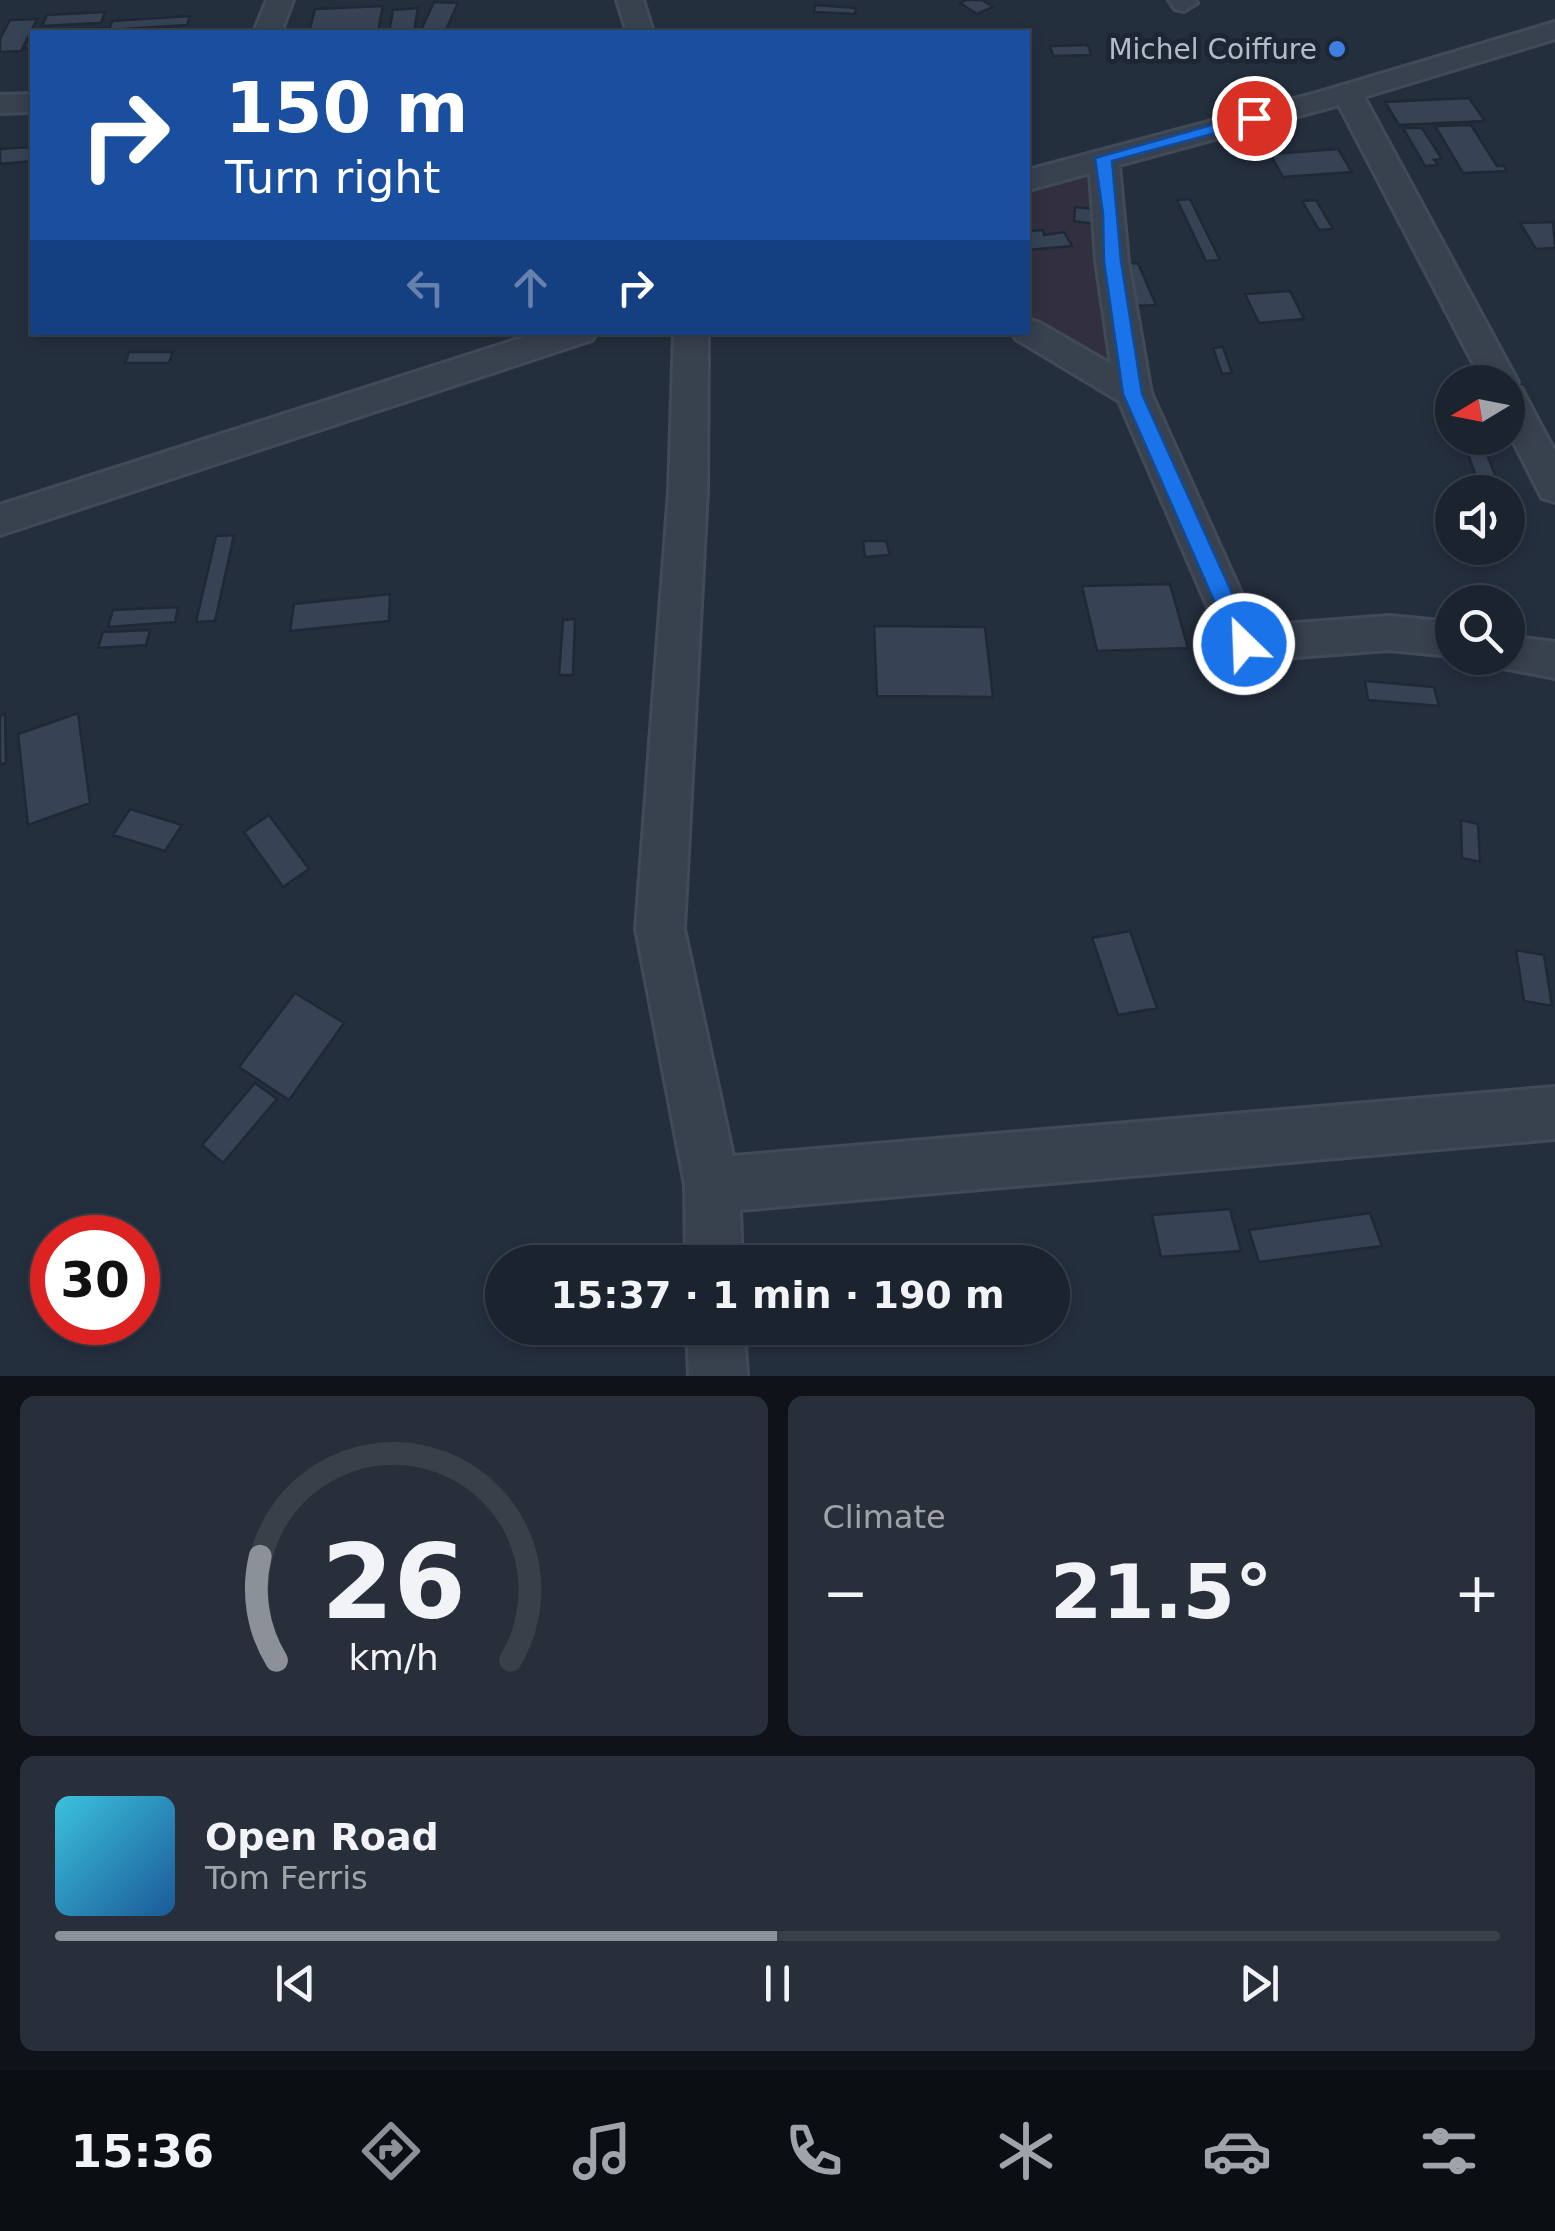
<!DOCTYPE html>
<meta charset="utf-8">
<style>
:root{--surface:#1b232e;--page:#282f3a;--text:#f1f3f6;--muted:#a0a4aa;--line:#39404a;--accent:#8c9099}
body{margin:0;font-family:"DejaVu Sans",sans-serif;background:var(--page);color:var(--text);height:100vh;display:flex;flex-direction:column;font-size:38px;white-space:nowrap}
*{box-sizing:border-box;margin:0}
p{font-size:32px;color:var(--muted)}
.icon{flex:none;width:55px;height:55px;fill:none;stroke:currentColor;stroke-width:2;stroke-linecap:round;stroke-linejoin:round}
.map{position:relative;height:1376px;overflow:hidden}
.panel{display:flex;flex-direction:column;gap:20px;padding:20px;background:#0f1319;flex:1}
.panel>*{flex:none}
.top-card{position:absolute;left:30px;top:30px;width:1000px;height:305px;border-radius:0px;box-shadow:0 5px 15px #0003,0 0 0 2px var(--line);background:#1a4fa0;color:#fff;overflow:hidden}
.needle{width:65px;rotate:260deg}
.fabs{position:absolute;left:1435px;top:365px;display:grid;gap:20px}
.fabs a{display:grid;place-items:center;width:90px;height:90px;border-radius:50%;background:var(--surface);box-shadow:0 5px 15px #0003,0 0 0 2px var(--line);font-size:50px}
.speed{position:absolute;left:30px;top:1215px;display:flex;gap:20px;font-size:50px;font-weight:700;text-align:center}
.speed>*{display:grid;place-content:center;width:130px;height:130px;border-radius:50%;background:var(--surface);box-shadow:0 5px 15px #0003,0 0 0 2px var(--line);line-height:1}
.speed .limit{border:15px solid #d22;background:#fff;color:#111}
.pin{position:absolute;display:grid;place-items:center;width:85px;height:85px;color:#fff;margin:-42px;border:5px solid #fff;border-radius:50%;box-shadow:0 2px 10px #0007}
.me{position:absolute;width:110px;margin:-55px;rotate:336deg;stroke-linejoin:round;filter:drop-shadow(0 0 8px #0008)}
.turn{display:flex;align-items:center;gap:35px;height:210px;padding:0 30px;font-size:45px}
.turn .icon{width:130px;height:130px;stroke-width:2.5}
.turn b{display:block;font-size:70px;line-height:85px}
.lanes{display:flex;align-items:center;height:95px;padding:0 30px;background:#0003;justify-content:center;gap:50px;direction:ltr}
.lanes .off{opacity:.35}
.big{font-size:75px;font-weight:600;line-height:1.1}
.panel .widget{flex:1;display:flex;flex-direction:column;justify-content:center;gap:15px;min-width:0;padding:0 35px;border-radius:15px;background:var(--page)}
.panel .dial{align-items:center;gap:0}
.dial svg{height:260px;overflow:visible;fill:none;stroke:var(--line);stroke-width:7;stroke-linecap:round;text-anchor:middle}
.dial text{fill:var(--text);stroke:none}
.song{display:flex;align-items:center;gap:30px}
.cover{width:120px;height:120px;border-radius:15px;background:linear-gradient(135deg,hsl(190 70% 55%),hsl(210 70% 35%))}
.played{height:10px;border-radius:5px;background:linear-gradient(90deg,var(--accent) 50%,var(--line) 50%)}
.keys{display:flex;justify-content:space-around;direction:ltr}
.heat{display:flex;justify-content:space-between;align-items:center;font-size:55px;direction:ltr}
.panel .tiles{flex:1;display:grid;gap:20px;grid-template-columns:1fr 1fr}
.widget:last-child{grid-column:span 2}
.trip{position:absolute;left:485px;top:1245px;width:585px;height:100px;border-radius:50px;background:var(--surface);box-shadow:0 5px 15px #0003,0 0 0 2px var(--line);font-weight:600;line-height:100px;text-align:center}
.dock{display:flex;height:160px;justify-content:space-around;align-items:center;background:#0b0e12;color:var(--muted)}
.dock .icon{width:70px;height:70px}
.dock .selected{color:var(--accent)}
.dock b{font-size:45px;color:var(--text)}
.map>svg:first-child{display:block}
.medical{fill:#32303f}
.building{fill:#364354;stroke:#1f2835;stroke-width:2.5}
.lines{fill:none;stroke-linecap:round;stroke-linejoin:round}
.minor-casing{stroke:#414a57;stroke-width:6}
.minor{fill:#38414e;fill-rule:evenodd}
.route{fill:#1a73e8;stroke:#114b97;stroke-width:2.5}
.shop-dot{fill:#3f7fe0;stroke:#1d2633;stroke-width:4}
.labels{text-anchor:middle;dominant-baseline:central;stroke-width:10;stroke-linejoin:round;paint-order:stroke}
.far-poi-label{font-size:28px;fill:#b4bcc9;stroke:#1d2633;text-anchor:end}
</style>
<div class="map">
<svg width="1555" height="1376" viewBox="0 0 1555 1376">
<rect width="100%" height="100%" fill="#242f3e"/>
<path class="medical" d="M1093 168 1120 370 1028 319V189Z"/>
<path class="building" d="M966 0H982L993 7 977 14 960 3Z
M434 2 458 3 445 32H420Z
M815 5 856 8 855 14 814 12Z
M383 6 378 32H309L315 9Z
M418 8 414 32H389L393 10Z
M105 12 101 23 42 26 47 15Z
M190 16 187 25 109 30 112 21Z
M37 19 21 51 0 52V39L10 20Z
M106 28 104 32H32V48H24L34 30Z
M1088 45 1091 55 1053 56 1050 46Z
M1469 98 1485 121 1399 125 1385 102Z
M1471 125 1497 166H1504L1507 171 1463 173 1435 126Z
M1403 128H1422L1442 159 1434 160 1438 165 1425 166Z
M32 147V161L0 164V149Z
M1338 149 1352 172 1283 177 1270 154Z
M1190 199 1220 260 1206 261 1177 200Z
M1316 200 1333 229 1319 230 1302 201Z
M1075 207 1094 209V224L1074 221Z
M1553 222 1555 248 1536 249 1520 223Z
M1043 230 1044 235 1064 232 1072 246 1028 250V231Z
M1138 263 1156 305 1136 306 1118 264Z
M1290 291 1304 319 1259 323 1245 294Z
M1223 347 1232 373 1222 374 1213 348Z
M129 352H173L169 363H125Z
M1466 448 1485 449 1498 483 1478 482Z
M234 535 215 621 196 622 216 536Z
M863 541H886L890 555 865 557Z
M1170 584 1188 648 1097 651 1082 586Z
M390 594 389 621 290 631 294 604Z
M178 607 175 622 108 627 113 610Z
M575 619 573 675H559L563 620Z
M874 626 985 627 993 697 877 696Z
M150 630 146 645 98 648 103 632Z
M1365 681 1434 687 1439 706 1368 700Z
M78 713 90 803 28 825 18 734Z
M5 714 6 763 0 764V716Z
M130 809 182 825 165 851 113 835Z
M269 815 309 869 283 887 244 832Z
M1461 820 1478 824 1480 862 1462 858Z
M1130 931 1157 1008 1118 1015 1092 938Z
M1516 950 1544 955 1552 1006 1524 1001Z
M295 993 344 1023 289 1100 239 1067Z
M255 1083 277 1099 223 1163 202 1145Z
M1230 1209 1241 1251 1161 1257 1152 1215Z
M1370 1213 1382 1246 1259 1262 1249 1230Z"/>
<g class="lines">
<defs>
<path id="minor" d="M267 0H293L281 32H254Z
M617 0H643L653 32H627Z
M1169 0H1195L1197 3 1184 11 1175 9Z
M1555 22V39L1364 97 1518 382 1515 386 1521 388 1555 452V502L1542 498 1508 431V382H1483L1339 105 1119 165 1128 261 1151 393 1256 626 1389 616 1452 622V656L1389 650 1244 661 1229 656 1119 401 1016 339 1012 332H1028V319L1040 323 1111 364 1096 261 1090 173 1028 190V170L1320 92Z
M32 94V112L0 113V95Z
M540 332H597L592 340 0 535V505Z
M674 332H708L707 491 684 929 733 1156 1555 1087V1139L740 1210 742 1262H686L685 1185 636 929 669 491Z
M1508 636 1555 642V678L1493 666 1489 658H1508Z
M687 1328H744L747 1376H689Z"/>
</defs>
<use href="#minor" class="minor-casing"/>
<use href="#minor" class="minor"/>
</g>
<path class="route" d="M1254 113 1260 115V121L1112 161 1121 261 1142 394 1255 644 1244 653 1233 644 1123 394 1104 261 1103 214 1095 158Z"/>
<circle class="shop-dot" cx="1337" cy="49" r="10"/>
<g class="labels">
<g class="far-poi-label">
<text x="1317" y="49">Michel Coiffure</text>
</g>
</g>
</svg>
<div class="fabs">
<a><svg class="needle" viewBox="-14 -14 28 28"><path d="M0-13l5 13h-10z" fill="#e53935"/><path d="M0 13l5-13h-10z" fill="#a0a4aa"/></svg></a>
<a><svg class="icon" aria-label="sound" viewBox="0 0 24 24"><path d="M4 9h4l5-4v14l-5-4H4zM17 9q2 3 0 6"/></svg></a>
<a><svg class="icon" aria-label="search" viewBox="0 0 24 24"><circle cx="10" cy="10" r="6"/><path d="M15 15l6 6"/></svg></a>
</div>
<div class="speed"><div class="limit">30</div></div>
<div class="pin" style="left:1254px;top:118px;background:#d93025"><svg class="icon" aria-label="arrive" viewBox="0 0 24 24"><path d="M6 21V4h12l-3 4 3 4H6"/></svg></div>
<svg class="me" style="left:1244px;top:644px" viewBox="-20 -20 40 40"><circle r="17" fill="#1a73e8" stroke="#fff" stroke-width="3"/><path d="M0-11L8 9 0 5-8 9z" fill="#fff"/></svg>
<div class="trip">15:37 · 1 min · 190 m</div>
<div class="top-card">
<div class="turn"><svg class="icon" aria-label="right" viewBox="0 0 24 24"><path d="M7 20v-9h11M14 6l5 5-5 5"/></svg><div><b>150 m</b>Turn right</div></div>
<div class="lanes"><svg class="icon off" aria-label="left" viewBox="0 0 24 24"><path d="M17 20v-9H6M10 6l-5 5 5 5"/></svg><svg class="icon off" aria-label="ahead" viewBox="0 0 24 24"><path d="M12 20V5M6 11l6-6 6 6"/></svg><svg class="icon" aria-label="right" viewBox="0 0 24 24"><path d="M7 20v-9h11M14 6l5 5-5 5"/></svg></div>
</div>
</div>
<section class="panel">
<div class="tiles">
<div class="widget dial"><svg viewBox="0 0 100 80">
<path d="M14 69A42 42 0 1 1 86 69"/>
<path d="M14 69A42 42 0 0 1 9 37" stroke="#8c9099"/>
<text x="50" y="56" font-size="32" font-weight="700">26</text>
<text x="50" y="72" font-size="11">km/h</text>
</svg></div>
<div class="widget"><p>Climate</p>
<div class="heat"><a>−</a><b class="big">21.5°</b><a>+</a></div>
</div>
<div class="widget">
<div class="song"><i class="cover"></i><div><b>Open Road</b><p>Tom Ferris</p></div></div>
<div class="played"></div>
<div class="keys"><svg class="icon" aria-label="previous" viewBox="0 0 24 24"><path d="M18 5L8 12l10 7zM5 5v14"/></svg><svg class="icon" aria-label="pause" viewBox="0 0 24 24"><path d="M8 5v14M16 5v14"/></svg><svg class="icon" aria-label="next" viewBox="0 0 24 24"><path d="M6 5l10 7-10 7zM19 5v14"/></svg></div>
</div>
</div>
</section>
<nav class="dock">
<b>15:36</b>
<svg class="icon selected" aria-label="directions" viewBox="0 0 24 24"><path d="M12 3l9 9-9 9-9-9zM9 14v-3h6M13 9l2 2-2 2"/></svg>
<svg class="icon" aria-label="music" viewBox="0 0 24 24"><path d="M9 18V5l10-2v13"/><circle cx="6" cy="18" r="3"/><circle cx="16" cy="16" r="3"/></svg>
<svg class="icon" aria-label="phone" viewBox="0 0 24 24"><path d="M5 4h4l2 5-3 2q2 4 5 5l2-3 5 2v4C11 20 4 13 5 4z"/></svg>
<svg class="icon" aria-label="climate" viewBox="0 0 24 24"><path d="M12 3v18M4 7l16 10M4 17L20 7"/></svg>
<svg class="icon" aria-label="car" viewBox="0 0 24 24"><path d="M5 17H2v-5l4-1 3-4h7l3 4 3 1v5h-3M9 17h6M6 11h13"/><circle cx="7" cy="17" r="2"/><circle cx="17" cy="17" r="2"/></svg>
<svg class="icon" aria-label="filters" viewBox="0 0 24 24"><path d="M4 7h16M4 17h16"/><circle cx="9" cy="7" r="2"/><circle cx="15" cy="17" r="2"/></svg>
</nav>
